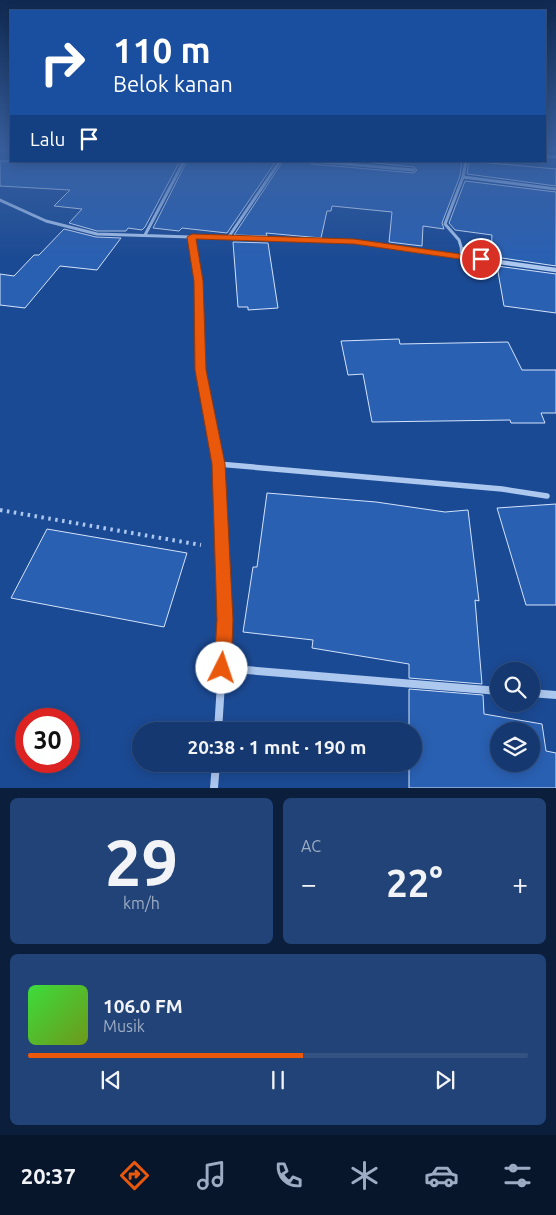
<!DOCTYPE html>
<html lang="id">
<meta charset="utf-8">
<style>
:root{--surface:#14386f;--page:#214377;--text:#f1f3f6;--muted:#9dacc3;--line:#335282;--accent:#ea580c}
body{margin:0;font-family:Ubuntu,sans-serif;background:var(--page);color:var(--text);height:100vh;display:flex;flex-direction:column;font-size:19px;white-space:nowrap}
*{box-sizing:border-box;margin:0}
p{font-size:16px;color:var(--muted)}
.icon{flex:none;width:28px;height:28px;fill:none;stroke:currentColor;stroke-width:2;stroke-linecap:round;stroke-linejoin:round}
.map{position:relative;height:788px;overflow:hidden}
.side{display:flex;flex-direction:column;gap:10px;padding:10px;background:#0b1f3d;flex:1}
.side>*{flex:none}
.banner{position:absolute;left:10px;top:10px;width:536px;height:152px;border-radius:0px;box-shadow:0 2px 12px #0003,0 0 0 1px var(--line);background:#1a4fa0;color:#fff;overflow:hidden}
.fabs{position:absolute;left:490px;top:662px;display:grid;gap:10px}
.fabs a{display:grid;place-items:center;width:50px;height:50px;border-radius:50%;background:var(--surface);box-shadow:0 2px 12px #0003,0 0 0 1px var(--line);font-size:25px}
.speed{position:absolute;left:15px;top:708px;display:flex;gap:10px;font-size:25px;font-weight:700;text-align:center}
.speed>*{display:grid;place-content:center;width:65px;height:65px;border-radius:50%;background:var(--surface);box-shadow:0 2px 12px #0003,0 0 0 1px var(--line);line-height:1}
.speed .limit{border:8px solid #d22;background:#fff;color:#111}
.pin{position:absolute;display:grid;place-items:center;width:42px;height:42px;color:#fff;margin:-21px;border:2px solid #fff;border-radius:50%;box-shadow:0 1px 5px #0007}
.me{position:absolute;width:55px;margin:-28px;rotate:4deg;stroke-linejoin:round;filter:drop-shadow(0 0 4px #0008)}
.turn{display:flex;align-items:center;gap:18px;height:105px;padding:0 20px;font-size:22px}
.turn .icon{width:65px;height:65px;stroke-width:2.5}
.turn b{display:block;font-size:35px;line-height:42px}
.then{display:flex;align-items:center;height:48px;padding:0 20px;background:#0003;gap:10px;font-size:19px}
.big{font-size:38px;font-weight:600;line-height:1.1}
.side .card{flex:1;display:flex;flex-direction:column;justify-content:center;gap:8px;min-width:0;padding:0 18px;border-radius:8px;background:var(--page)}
.side .dial{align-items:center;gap:0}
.dial b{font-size:65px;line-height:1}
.song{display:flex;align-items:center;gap:15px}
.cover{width:60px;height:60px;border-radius:8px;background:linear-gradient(135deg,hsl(120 70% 55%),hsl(80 70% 35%))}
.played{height:5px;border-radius:2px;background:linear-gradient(90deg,var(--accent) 55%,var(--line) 55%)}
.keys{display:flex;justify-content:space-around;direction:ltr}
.heat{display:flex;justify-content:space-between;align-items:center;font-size:28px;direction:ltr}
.side .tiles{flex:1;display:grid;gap:10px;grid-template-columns:1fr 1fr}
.card:last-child{grid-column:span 2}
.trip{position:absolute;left:132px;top:722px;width:290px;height:50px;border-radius:25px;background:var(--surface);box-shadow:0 2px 12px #0003,0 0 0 1px var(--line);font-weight:600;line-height:50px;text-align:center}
.menu{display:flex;height:80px;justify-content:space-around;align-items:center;background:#08162c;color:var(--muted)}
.menu .icon{width:35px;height:35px}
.menu .selected{color:var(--accent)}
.menu b{font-size:22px;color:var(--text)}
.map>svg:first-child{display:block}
.building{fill:#2a60b2;stroke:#d3e3fb;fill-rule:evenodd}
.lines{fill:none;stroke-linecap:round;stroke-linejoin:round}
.path{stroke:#adc8ef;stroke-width:4;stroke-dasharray:2.5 4.5;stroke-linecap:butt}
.minor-far3{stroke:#adc8ef;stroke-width:3}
.minor-far2{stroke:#adc8ef;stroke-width:4.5}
.minor-far1{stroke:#adc8ef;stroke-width:5.5}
.minor{stroke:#adc8ef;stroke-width:8}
.route{fill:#ea580c;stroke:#983908}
</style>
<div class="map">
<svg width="556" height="788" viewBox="0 0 556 788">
<rect width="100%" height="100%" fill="#1b4a94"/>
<path class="building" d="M0 161H180L145 227 142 230 128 228 126 231H97L69 223 82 209 54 206 70 190 0 186Z
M187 161H276L227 233 182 228 179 231 153 228Z
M283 161H309L312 164 414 173 417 170 414 167 354 161H462L460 176 442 223 444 229 423 226 422 246 389 242 392 212 332 206 331 211H327L321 238 266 233 267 236 234 235Z
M469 161 556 169V186L467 174Z
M465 181 556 192V266L495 257V253H491L492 235 455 230 449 223Z
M64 229 96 237 121 238 97 270 60 266 25 308 0 305V274L14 276 34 255H39Z
M233 242 268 243 278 308 248 310V307H238Z
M497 266 556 274V313L504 306Z
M399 339 400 344 508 342 522 370H556V413H541L545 423H511L510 420 372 422 363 374 348 375 341 341Z
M267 493 376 502 445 512 468 510 479 601 475 600 482 684 409 678V664L312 648 313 640 243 632 253 567H257Z
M556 504V605H526L497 508Z
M47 529 187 553 164 627 11 598Z
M409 689 483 695 484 714 542 724 546 751 556 753V788H409V764H414V731H409ZM499 731H531V764H499Z"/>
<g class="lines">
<path class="path" d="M0 510 201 545"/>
<path class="minor-far3" d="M545 156 556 157
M312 161 414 170
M463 177 556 189
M0 200 46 221 97 234 191 237 193 250
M145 235 184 161
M191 237 354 242 414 250
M228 238 280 161
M462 250 459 240 445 224 463 177 466 161"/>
<path class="minor-far2" d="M193 249 198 281 200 370 203 383
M405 249 556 270
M462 249V257"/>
<path class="minor-far1" d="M202 382 218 464 222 558
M218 464 502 489 547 496"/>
<path class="minor" d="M222 668 499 691
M531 693 556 695
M218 731 225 620 222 557
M214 788 216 764"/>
</g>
<linearGradient id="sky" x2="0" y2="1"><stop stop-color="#0f2951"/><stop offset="0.58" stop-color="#39609f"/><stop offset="1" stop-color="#39609f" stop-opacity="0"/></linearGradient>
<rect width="556" height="259" fill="url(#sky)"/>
<path class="route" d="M192 234 354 239 481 257 485 259 481 262 354 244 196 239 203 281 206 370 225 464 233 620 231 668 228 674 222 677 216 674 214 668 217 620 212 464 195 370 194 281 187 237Z"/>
</svg>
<div class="fabs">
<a><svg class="icon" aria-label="search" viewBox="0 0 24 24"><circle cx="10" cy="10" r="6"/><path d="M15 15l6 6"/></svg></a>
<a><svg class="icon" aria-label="layers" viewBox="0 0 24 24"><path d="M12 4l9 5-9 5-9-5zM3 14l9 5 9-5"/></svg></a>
</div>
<div class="speed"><div class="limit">30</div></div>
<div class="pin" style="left:481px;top:259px;background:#d93025"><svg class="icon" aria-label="arrive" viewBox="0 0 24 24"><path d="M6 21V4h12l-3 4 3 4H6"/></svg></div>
<svg class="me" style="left:222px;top:668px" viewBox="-20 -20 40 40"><circle r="19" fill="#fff"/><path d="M0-13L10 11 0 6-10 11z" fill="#ea580c"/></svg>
<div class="trip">20:38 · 1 mnt · 190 m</div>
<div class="banner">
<div class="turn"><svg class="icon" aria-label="right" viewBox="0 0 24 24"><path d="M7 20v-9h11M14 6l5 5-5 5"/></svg><div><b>110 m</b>Belok kanan</div></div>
<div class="then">Lalu<svg class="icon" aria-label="arrive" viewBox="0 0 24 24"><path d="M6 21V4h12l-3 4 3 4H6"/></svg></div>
</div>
</div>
<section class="side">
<div class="tiles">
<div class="card dial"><b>29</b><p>km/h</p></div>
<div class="card"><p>AC</p>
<div class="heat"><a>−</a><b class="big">22°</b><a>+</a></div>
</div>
<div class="card">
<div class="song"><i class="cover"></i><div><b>106.0 FM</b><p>Musik</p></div></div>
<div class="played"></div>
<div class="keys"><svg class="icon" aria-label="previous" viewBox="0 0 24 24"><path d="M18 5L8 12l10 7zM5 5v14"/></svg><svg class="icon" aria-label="pause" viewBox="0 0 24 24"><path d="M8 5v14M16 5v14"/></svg><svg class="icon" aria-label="next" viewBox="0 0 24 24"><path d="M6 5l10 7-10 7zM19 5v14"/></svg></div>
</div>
</div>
</section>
<nav class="menu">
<b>20:37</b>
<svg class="icon selected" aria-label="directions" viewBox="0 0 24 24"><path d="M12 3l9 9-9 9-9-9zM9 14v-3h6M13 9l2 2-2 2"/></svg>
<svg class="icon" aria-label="music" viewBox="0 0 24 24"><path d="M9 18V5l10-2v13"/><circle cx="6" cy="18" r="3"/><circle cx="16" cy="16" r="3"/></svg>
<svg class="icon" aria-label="phone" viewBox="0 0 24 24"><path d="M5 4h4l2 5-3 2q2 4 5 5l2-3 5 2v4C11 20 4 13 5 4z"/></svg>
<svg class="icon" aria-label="climate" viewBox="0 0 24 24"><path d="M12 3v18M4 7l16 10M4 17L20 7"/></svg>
<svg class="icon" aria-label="car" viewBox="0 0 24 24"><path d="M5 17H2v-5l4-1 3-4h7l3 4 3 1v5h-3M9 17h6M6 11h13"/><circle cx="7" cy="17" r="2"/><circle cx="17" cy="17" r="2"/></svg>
<svg class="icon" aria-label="filters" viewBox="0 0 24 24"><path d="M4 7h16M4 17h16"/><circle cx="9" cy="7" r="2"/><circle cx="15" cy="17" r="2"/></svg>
</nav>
